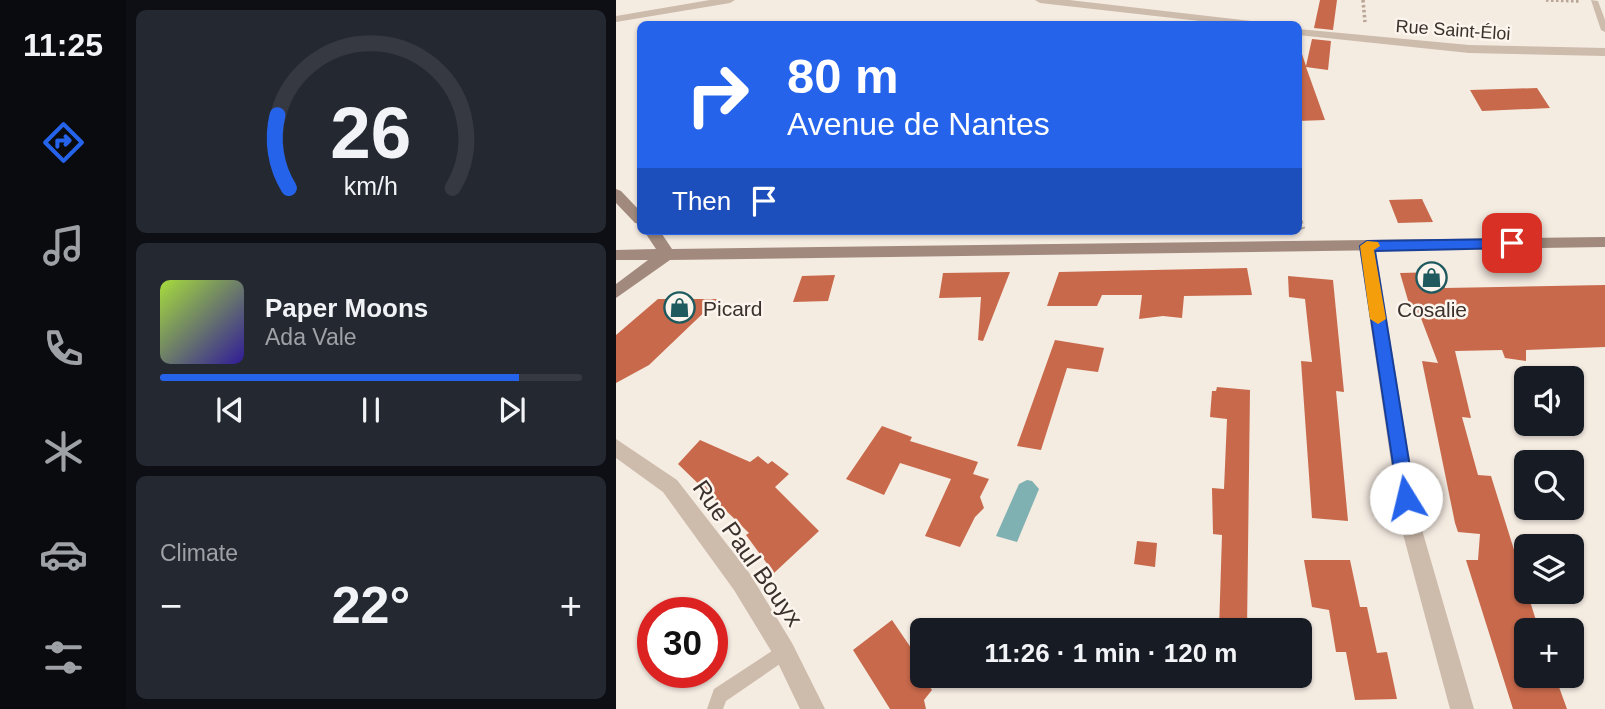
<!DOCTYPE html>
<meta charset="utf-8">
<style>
:root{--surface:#171b24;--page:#242831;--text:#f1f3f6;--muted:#9ea1a6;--line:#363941;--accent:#2563eb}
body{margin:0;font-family:Helvetica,sans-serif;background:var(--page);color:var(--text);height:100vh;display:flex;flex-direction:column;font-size:26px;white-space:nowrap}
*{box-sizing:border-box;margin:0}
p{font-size:23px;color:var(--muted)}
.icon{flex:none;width:38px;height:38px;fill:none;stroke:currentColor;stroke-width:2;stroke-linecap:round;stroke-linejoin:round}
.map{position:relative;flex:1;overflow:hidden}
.drawer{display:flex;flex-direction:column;gap:10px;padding:10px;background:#0d0f14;width:490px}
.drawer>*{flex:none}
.top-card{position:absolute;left:21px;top:21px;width:665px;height:214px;border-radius:10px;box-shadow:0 2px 5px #0004;background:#2563eb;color:#fff;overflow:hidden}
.buttons{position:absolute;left:898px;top:366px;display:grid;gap:14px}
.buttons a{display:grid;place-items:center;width:70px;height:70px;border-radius:10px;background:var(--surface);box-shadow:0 2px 5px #0004;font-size:35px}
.speed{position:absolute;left:21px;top:597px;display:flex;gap:14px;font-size:35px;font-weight:700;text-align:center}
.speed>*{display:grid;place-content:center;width:91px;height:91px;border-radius:50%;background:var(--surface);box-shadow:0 2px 5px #0004;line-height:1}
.speed .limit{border:10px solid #d22;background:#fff;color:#111}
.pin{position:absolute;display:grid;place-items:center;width:60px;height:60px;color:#fff;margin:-30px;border-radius:14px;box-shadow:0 4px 10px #0006}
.me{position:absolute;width:77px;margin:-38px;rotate:351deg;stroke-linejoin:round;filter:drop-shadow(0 0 5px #0008)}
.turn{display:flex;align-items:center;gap:24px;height:147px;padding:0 35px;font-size:32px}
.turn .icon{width:91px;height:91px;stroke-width:2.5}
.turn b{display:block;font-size:49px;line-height:60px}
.then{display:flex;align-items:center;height:66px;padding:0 35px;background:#0003;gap:14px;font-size:26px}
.big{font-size:52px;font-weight:800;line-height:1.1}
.drawer .card{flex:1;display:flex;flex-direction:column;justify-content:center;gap:10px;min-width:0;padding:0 24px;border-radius:10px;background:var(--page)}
.drawer .dial{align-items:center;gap:0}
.dial svg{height:182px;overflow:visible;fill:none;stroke:var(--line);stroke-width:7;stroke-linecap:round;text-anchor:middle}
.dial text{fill:var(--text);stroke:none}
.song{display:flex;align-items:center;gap:21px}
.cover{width:84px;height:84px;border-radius:10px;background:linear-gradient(135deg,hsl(80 70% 55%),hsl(250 70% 35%))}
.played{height:7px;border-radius:4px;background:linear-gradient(90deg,var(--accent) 85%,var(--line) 85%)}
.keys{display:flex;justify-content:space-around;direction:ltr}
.heat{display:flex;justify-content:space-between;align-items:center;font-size:38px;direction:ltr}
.trip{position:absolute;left:294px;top:618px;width:402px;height:70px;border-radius:10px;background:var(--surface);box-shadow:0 2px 5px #0004;font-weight:800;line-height:70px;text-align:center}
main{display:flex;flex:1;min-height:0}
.dock{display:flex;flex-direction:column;width:126px;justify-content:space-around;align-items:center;background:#090b0e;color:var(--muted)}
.dock .icon{width:49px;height:49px}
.dock .selected{color:var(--accent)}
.dock b{font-size:32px;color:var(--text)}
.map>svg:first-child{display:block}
.water{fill:#7fb0b2}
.building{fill:#c8694b}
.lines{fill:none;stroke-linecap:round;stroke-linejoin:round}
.path-far1{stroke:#b9a596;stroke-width:3.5;stroke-dasharray:2.5 2.5;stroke-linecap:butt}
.path{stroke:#b9a596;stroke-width:4.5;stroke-dasharray:3.5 3.5;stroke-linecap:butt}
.lane{fill:#cdbbac;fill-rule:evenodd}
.street{fill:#cdbbac;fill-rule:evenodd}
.secondary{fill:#a18a7d;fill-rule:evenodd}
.route{fill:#2563eb;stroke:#184099;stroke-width:2}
.slow{fill:#f59e0b}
.labels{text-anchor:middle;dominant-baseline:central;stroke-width:5;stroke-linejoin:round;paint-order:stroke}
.far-street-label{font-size:18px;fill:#3b302b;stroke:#fbf5ee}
.poi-label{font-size:21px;fill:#3b302b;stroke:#fbf5ee;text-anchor:start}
.near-street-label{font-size:24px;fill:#3b302b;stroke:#fbf5ee}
</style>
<main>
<nav class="dock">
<b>11:25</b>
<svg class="icon selected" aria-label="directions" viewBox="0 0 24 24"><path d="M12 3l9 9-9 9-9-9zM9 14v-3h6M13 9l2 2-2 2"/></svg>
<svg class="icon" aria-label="music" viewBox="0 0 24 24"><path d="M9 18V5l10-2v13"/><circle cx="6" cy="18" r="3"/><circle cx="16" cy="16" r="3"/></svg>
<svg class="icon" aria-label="phone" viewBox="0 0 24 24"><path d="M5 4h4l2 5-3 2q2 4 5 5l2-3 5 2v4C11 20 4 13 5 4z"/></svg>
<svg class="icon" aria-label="climate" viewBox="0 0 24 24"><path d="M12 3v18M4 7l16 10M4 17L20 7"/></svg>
<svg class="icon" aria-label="car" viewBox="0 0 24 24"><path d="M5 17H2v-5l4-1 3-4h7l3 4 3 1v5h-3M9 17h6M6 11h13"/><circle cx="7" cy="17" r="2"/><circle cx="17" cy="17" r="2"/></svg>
<svg class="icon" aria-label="filters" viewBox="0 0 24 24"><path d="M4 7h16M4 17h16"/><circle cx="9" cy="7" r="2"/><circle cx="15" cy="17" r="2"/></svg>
</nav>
<section class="drawer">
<div class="card dial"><svg viewBox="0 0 100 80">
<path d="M14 69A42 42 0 1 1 86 69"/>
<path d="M14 69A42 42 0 0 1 9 37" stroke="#2563eb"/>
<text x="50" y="56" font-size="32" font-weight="700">26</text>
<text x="50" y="72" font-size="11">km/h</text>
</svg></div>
<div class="card">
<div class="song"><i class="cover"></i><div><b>Paper Moons</b><p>Ada Vale</p></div></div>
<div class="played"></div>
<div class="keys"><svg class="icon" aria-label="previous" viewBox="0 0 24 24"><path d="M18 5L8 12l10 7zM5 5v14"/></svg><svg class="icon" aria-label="pause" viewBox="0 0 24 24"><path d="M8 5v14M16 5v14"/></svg><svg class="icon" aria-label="next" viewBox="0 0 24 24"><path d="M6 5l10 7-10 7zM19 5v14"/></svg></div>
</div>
<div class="card"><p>Climate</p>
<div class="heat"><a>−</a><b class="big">22°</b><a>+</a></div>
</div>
</section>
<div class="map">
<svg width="989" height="709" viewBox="0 0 989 709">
<rect width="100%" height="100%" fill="#f4ebe1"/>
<path class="water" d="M411 480 416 481 423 489 401 542 380 536 403 484Z"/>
<path class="building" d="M704 0H721L717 30 698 28Z
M696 39 715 41 712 70 690 67 709 120 682 121V55L686 54 690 66Z
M921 88 934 108 866 111 854 90Z
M806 199 817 222 782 223 773 200Z
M631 268 636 295 568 296 566 318 547 316 523 319 526 295H486L481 306H431L443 272Z
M394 272 367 341 362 340 365 297 323 298 327 273Z
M822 272 829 288 989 285V347L910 350V361L889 358 886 350 839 351 855 418 846 417 862 475 875 476 923 630H910V676H939L951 709H897L850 560H862L864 534 842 532 839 523 806 361 822 363 803 313 796 314 784 273Z
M219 275 212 301 177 302 186 276Z
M672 276 717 280 728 392 720 391 732 521 696 518 685 361 696 362 693 336 689 299 673 297Z
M42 299H102L33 365 0 383V335Z
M439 340 488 348 482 372 451 368 425 450 401 446Z
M601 387 634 390 631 630H603L606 535 597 534 596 488 608 489 611 419 594 417 596 391H600Z
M266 426 296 437 294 441 362 462 357 474 373 479 364 497 368 508 359 517 344 547 309 536 335 479 284 463 268 495 230 479Z
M84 440 134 462 142 456 152 464 156 461 173 474 159 487 203 531 158 573 130 535 133 533 62 464Z
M521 541 541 543 539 567 518 564Z
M688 560H734L744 607H751L761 653 771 652 781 699 739 700 730 652H720L713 610 696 607Z
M276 620 306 664V676L316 690 308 700 310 709H274L237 650Z"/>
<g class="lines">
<path class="path-far1" d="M747 0 749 22
M930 0 964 1"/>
<path class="path" d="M682 214 687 229"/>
<path class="lane" d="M975 0 982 1 989 20V32L985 30Z
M168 643 174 645 176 651 174 657 110 701 107 709H91L98 689Z"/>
<path class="street" d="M94 0H119L114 3 0 22V16Z
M419 0H453L635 21 641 24H610L424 3Z
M682 29 853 45 989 48V56L853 53 682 35Z
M751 241 759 246 804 523 858 709H834L784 523 743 246Z
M0 439 61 480 134 574 176 643 209 709H184L160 659 118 590 47 492 0 458Z"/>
<path class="secondary" d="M0 189 5 191 24 211V224L19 223 0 203Z
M28 231H44L56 249 989 237V247L54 260 0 298V284L32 260H0V250L40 249Z"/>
</g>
<path class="route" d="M896 239 903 243 896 248 759 251 799 498 796 504 790 506 783 504 744 246 751 241Z"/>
<path class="slow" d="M751 241 762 242 764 246 758 250 770 319 762 324 754 319 744 246Z"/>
<defs>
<symbol id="shop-ring" viewBox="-11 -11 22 22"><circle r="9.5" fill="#fbf5ee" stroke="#1f5a5e" stroke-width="1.5"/><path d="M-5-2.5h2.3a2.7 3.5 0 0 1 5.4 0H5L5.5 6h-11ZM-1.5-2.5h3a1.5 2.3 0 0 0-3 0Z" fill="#1f5a5e"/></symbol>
</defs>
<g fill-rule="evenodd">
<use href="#shop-ring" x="798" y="260" width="35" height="35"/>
<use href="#shop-ring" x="46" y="290" width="35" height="35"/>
</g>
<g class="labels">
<g class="far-street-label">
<text transform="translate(837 30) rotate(4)">Rue Saint-Éloi</text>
</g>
<g class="poi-label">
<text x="87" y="308">Picard</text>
<text x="816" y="309" text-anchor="middle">Cosalie</text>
</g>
<g class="near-street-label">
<text transform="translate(132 553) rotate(55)">Rue Paul Bouyx</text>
</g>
</g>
</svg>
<div class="buttons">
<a><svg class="icon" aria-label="sound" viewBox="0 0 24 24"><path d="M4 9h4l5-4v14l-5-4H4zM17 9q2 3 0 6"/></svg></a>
<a><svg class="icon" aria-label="search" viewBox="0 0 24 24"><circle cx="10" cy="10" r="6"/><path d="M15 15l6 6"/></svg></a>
<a><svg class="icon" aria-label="layers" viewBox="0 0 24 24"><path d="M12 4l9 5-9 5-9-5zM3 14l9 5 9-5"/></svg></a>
<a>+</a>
</div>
<div class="speed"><div class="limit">30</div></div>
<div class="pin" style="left:896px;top:243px;background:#d93025"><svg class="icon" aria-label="arrive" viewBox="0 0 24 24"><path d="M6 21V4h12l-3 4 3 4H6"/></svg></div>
<svg class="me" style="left:790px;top:498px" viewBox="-20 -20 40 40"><circle r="19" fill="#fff"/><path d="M0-13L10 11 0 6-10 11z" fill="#2563eb"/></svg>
<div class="trip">11:26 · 1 min · 120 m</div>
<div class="top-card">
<div class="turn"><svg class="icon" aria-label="right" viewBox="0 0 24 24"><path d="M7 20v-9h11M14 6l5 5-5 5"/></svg><div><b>80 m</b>Avenue de Nantes</div></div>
<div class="then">Then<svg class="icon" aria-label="arrive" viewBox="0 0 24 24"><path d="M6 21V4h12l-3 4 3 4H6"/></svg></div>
</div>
</div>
</main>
